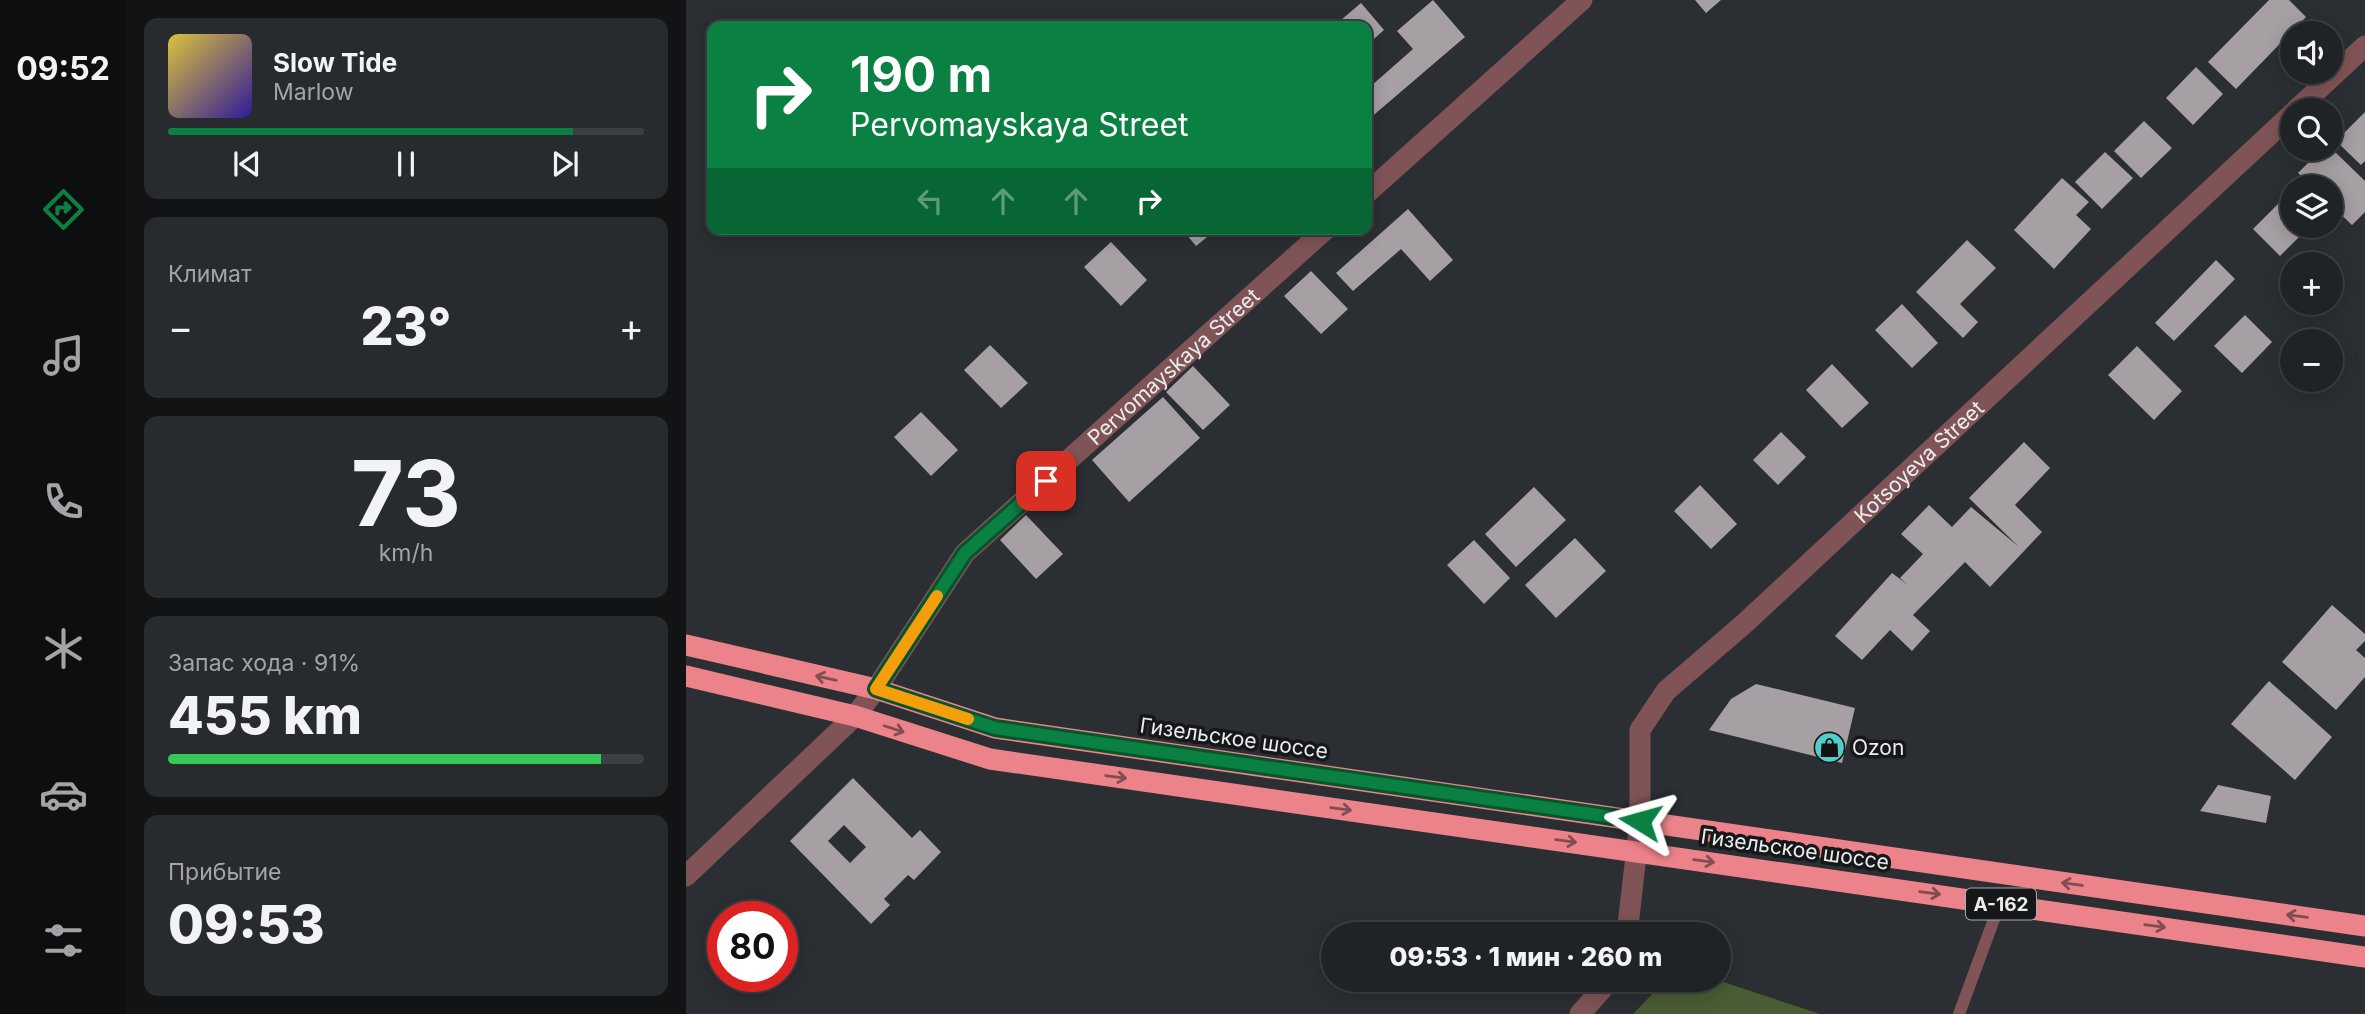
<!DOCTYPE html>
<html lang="ru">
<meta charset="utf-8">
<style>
:root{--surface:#202326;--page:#282b2e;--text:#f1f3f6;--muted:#a2a4a7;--line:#3d4043;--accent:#0b8043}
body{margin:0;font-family:Inter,sans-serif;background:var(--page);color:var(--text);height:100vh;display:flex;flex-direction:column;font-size:26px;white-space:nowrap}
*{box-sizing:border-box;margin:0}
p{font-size:23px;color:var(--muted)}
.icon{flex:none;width:38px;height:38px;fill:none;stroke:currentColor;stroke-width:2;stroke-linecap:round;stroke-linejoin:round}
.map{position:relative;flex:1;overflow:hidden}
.details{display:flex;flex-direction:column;gap:18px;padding:18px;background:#121315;width:560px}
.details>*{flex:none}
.hud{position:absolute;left:21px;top:21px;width:665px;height:214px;border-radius:14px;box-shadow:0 4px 18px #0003,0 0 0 2px var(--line);background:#0b8043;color:#fff;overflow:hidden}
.tools{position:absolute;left:1594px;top:21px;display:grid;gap:14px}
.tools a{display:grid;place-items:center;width:63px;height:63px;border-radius:50%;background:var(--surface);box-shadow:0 4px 18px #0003,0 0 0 2px var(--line);font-size:35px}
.speed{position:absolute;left:21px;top:901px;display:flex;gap:14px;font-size:35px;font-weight:700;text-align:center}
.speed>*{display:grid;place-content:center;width:91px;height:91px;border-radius:50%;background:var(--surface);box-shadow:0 4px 18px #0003,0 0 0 2px var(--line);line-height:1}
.speed .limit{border:10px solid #d22;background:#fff;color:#111}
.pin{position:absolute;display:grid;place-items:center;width:60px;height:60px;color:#fff;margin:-30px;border-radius:14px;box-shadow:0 4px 10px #0006}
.me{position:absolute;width:77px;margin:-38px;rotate:278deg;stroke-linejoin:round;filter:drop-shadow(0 0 5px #0008)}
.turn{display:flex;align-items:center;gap:24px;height:147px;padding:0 28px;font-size:32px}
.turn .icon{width:91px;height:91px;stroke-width:2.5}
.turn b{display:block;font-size:49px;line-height:60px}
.lanes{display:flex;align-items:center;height:66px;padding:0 28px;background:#0003;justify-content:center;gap:35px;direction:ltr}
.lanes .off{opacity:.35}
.big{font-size:52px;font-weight:800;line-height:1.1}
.details .tile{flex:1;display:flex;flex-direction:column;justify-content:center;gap:10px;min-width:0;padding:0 24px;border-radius:14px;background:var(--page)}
.details .dial{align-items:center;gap:0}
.dial b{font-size:91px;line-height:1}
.song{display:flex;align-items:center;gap:21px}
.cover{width:84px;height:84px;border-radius:10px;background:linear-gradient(135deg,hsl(50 70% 55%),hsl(250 70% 35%))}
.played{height:7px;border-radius:4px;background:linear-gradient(90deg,var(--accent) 85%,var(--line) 85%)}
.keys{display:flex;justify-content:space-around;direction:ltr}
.heat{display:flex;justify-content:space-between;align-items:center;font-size:38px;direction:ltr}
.charge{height:10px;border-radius:5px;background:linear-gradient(90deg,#34c759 91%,var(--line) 0)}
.trip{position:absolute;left:635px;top:922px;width:410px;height:70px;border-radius:35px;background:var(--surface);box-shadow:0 4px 18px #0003,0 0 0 2px var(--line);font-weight:800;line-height:70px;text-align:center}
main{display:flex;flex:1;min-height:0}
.dock{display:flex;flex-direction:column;width:126px;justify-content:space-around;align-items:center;background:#0d0e0f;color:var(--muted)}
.dock .icon{width:49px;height:49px}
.dock .on{color:var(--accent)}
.dock b{font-size:32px;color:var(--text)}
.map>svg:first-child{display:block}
.green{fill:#495c34}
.building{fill:#a69fa4;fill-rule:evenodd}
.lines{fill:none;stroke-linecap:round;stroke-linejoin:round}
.lane{stroke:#805456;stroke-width:12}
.street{stroke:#805456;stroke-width:21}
.highway{stroke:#ed838a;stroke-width:21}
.oneway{stroke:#814d52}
.route-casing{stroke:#07532c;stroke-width:18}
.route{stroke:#0b8043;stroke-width:12}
.slow{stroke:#f59e0b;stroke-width:12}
.labels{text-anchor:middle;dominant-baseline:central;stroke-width:7;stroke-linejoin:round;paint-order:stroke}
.shield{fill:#151719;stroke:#aaadaf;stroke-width:2}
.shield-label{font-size:19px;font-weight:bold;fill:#eaedef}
.street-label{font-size:21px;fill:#eaedef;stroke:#151719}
.poi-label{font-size:21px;fill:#eaedef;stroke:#151719;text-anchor:start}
</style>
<main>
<nav class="dock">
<b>09:52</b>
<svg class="icon on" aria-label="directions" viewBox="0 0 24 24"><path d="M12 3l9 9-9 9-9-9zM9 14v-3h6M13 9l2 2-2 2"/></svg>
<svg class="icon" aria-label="music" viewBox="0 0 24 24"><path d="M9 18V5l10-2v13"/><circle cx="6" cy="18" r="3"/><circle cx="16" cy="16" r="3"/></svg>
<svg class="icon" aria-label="phone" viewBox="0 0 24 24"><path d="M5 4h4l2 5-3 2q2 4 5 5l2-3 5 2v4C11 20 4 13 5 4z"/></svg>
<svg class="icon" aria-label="climate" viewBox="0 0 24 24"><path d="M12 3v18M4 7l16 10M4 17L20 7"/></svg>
<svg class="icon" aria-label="car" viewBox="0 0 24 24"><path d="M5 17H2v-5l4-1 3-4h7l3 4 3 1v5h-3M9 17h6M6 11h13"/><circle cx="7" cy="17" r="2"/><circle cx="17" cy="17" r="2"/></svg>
<svg class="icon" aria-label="filters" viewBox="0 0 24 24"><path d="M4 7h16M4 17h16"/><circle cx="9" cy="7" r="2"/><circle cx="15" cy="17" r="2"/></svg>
</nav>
<section class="details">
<div class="tile">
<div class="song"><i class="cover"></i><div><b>Slow Tide</b><p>Marlow</p></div></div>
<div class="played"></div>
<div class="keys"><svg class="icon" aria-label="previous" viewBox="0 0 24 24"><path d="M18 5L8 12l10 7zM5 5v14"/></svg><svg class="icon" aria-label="pause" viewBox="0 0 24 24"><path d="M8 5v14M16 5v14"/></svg><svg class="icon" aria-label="next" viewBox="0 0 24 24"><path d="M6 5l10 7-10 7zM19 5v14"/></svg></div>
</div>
<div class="tile"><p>Климат</p>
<div class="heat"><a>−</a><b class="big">23°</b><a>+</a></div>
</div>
<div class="tile dial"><b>73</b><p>km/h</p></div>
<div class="tile"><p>Запас хода · 91%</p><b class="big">455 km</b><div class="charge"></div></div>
<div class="tile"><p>Прибытие</p><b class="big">09:53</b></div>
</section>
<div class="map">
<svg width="1679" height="1014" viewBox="0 0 1679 1014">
<rect width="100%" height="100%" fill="#2b2f33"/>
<path class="green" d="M980 980H1031L1134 1014H947Z"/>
<path class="building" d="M747 0 779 37 683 119 681 116V80L685 86 727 49 711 31Z
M1009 0H1035L1020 13Z
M1583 0H1603L1620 17 1550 89 1522 62Z
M675 3 698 30 681 45V26H648Z
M1510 67 1537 94 1507 125 1480 98Z
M1679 112V161L1675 165 1650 141Z
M1458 121 1486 148 1455 178 1428 151Z
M1636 149H1646L1679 181V212L1666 225 1645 205V187H1627L1612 173Z
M1419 152 1447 178 1416 209 1389 182Z
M1376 178 1403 202 1390 215 1405 229 1368 269 1328 230Z
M1597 199 1606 208V226H1624L1594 256 1567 229Z
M722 209 767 260 744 281 715 249 667 291 650 273Z
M496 229H531L510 246Z
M1281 240 1310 268 1274 304 1292 322 1277 338 1230 292Z
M425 242 461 280 435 306 398 267Z
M1530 260 1549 279 1488 341 1469 323Z
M625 271 662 309 635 334 598 296Z
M1216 304 1252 343 1226 368 1189 330Z
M1559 315 1586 342 1556 373 1528 346Z
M304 345 342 383 315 408 278 370Z
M1451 346 1496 391 1468 420 1422 375Z
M1146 364 1183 403 1156 428 1120 390Z
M507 366 544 405 517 430 480 392Z
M477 397 514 438 443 502 406 460Z
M235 412 272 450 245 476 208 437Z
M1095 432 1120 457 1092 485 1067 460Z
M1338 442 1364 468 1329 505 1356 532 1304 587 1279 562 1227 615 1244 631 1226 651 1204 630 1176 660 1149 636 1206 573 1222 585 1214 578 1237 554 1215 534 1243 505 1266 527 1285 507 1333 547 1283 498Z
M1014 485 1051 524 1025 549 988 511Z
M848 487 880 520 830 567 799 534Z
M340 515 377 554 350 579 314 540Z
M889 538 920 571 870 618 839 585Z
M788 540 824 578 798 604 761 565Z
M1646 605 1679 634V641L1670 650 1679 658V677L1650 710 1596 662Z
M1583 681 1646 737 1609 780 1545 724Z
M1070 684 1169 708 1156 763 1023 730 1045 699Z
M167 778 226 838 234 830 255 852 228 880 222 875 198 899 204 905 185 924 104 841ZM158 825 180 847 164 863 142 841Z
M1532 785 1585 796 1580 823 1514 811Z"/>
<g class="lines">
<path class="lane" d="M1273 1014 1314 903"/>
<g class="street">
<path d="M1610 110 1679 46"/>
<path d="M681 193 896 0"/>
<path id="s1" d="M0 876 169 716 190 689 279 553 640 229"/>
<path id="s2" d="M941 934 954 821V730L980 691 1059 623 1606 114"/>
<path d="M894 1014 924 980"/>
</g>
<path class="highway" d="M0 645 190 689 309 728 1679 926
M0 676 169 716 304 759 1679 957"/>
</g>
<defs><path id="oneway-shaft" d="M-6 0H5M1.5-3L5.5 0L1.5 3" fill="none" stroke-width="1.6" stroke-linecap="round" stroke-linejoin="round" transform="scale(1.75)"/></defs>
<g class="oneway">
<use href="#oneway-shaft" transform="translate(140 678) rotate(-167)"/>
<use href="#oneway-shaft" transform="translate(208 729) rotate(18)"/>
<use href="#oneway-shaft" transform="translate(430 777) rotate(8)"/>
<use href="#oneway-shaft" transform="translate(655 809) rotate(8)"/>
<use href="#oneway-shaft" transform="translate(880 841) rotate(8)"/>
<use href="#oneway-shaft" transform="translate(1018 861) rotate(8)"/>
<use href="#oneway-shaft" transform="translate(1386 884) rotate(-172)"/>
<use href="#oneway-shaft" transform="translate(1244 893) rotate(8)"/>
<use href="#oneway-shaft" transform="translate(1611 916) rotate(-172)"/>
<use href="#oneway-shaft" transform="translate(1469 926) rotate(8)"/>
</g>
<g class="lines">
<defs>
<path id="route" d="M360 481 279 553 190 689 309 728 954 821"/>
</defs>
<use href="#route" class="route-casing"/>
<use href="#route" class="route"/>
<path class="slow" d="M251 596 190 689 282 719"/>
</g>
<defs>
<symbol id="shop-disc" viewBox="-11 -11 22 22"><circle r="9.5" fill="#53cdc9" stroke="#151719"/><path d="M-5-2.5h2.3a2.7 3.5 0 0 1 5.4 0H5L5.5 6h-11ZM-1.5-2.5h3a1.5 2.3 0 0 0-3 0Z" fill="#111"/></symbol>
</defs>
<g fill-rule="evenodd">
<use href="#shop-disc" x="1126" y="730" width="35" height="35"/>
</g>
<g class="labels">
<rect class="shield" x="1280" y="888.5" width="70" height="31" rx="5"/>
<g class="shield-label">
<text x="1315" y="904">А-162</text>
</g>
<g class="street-label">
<text stroke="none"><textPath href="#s1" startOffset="709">Pervomayskaya Street</textPath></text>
<text stroke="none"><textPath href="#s2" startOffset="593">Kotsoyeva Street</textPath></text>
<text transform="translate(548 738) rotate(8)">Гизельское шоссе</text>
<text transform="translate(1109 849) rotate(8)">Гизельское шоссе</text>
</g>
<g class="poi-label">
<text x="1166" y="747">Ozon</text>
</g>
</g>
</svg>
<div class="tools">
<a><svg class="icon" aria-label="sound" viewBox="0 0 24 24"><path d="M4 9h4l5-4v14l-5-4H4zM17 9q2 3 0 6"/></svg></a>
<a><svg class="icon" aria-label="search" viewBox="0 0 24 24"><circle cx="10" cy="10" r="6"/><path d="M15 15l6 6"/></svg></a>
<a><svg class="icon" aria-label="layers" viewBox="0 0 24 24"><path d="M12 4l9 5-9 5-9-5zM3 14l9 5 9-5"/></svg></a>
<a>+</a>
<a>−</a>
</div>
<div class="speed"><div class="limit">80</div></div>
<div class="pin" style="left:360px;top:481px;background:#d93025"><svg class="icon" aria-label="arrive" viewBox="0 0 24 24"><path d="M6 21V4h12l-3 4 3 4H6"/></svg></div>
<svg class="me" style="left:954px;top:821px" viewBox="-20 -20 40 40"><path d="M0-17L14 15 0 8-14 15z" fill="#0b8043" stroke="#fff" stroke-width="4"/></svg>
<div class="trip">09:53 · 1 мин · 260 m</div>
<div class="hud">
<div class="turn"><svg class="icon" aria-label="right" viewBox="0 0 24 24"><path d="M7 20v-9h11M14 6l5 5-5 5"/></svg><div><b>190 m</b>Pervomayskaya Street</div></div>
<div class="lanes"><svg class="icon off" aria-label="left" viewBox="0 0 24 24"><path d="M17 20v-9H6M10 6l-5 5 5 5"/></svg><svg class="icon off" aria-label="ahead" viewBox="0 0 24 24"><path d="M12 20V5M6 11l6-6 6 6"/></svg><svg class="icon off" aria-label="ahead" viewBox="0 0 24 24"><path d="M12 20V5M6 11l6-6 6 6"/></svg><svg class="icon" aria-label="right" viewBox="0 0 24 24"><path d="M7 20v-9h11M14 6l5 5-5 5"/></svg></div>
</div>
</div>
</main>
